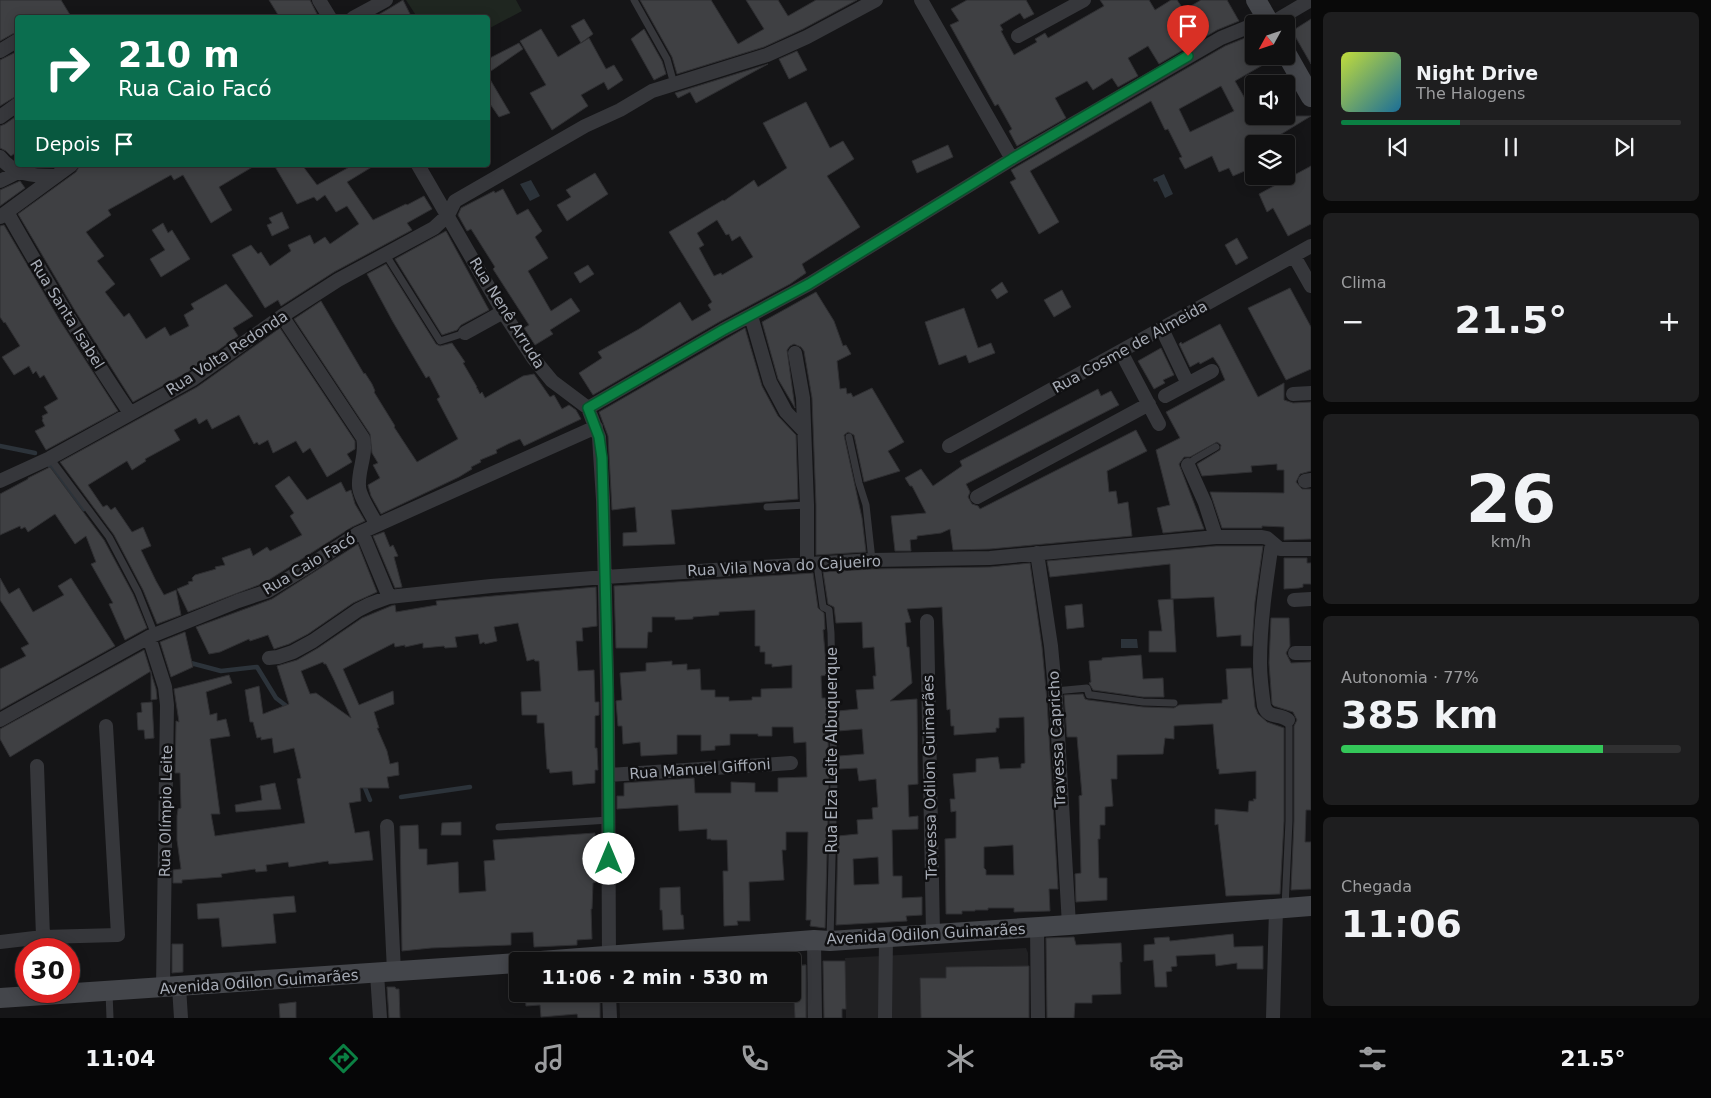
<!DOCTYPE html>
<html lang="pt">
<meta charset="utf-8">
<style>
:root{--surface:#101011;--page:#1e1e1f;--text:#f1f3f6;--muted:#9c9d9f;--line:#303031;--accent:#0b8043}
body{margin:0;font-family:"DejaVu Sans",sans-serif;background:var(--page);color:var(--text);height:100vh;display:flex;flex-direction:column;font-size:19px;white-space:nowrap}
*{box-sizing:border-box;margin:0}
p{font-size:16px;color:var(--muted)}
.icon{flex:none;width:28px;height:28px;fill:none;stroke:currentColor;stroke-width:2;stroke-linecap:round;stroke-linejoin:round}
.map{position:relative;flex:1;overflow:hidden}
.side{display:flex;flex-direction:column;gap:12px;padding:12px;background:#090909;width:400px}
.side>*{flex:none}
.banner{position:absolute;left:15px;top:15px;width:475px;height:152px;border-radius:5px;box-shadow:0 2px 12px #0003,0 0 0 1px var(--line);background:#0b6e4f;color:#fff;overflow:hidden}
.needle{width:32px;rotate:230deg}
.tools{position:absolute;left:1245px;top:15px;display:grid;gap:10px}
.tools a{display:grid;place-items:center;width:50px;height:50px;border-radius:5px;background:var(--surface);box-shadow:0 2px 12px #0003,0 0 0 1px var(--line);font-size:25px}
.speed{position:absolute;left:15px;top:938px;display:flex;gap:10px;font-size:25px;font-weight:700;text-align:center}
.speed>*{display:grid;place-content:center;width:65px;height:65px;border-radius:50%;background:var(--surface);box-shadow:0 2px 12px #0003,0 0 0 1px var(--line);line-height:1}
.speed .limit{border:8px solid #d22;background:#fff;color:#111}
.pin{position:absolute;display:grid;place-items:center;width:42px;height:42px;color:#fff;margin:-51px -21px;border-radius:50% 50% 50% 0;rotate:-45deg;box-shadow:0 0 5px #0007}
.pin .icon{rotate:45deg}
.me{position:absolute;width:55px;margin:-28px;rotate:0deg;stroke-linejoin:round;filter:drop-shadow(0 0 4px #0008)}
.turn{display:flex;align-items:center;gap:18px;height:105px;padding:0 20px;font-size:22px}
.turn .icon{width:65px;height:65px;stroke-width:2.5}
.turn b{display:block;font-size:35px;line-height:42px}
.then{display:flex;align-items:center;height:48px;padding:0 20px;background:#0003;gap:10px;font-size:19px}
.big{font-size:38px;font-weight:800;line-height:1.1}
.side .tile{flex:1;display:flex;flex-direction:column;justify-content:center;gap:8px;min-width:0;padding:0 18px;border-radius:8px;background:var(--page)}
.side .dial{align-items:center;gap:0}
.dial b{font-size:65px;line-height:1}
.song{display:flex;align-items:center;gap:15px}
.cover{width:60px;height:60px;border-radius:8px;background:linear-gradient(135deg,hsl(70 70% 55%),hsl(200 70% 35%))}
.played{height:5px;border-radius:2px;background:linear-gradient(90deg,var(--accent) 35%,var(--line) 35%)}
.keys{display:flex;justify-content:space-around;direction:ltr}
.heat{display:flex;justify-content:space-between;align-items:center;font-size:28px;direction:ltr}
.charge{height:8px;border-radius:4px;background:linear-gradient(90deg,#34c759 77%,var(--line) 0)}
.trip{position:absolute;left:509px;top:952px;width:292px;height:50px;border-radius:5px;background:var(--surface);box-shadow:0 2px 12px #0003,0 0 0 1px var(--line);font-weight:800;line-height:50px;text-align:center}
.menu{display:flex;height:80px;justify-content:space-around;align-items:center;background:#060607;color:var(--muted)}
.menu .icon{width:35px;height:35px}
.menu .active{color:var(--accent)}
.menu b{font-size:22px;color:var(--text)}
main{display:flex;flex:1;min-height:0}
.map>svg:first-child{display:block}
.built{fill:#212123}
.green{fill:#1f2620}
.water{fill:#2c333a}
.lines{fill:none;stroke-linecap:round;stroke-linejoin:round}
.stream{stroke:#2c333a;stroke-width:4.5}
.building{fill:#3f4043;stroke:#2f2f32;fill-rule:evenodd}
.lane{stroke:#36373b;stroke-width:7}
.street{stroke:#36373b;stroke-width:14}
.secondary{stroke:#44464b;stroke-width:20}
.route-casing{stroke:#07532c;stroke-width:12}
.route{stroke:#0b8043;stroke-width:9}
.labels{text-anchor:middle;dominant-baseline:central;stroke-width:5;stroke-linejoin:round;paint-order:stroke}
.street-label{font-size:15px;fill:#a7acb6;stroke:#101012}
</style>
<main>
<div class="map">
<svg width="1311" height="1018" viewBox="0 0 1311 1018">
<rect width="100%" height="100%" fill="#151517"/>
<path class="built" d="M1026 948 1028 953 1029 1018H846L845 958Z
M806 964 809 1018H620L619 994H792L793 965Z"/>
<path class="green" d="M406 0H516L522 11 488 29V18L417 17Z"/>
<path class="water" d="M1164 174 1173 194 1165 198 1157 181 1154 182 1153 179Z
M531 180 540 196 530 201 520 184Z
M1121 639H1137L1138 648H1121Z"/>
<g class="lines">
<path class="stream" d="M0 446 35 453
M50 466 84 509
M187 662 221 671 257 667 276 698 289 708
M363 783 370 800
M401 797 470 787"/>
</g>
<path class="building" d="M0 0H61L72 18H18V31L0 41Z
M269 0H310L317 14 312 18H280Z
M403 0 412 18H373L390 8Z
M640 0H711L738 44 764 29 746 0H778L788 16 816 0H857L803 29 764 47 677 74 672 57Z
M967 0H1026L1034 14 1024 19 1020 13 1000 25 1003 30 1001 31 1014 55 1037 42 1035 39 1045 33 1048 38 1104 6 1100 0H1149L1155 10 1171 0H1177L1184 10 1201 0H1227L1239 21 1217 30 1159 64 1148 46 1128 58 1138 76 1118 87 1112 78 1093 90 1087 81 1055 98 1066 118 1017 146 1009 131 1012 129 998 104 995 106 950 25 959 21 951 9Z
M584 19 593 34 581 43 571 26Z
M1311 19V64L1292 31Z
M541 29 558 57 589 38 606 69 614 65 623 80 608 90 604 82 581 95 588 106 552 130 530 93 546 85 520 41Z
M644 29 662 61 666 74 654 80 631 39Z
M1250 36H1254V56H1275V58L1235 81 1260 125 1274 116H1311L1265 144H1254V167L1233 176 1229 168 1219 172 1212 156 1185 169 1179 158 1182 157 1168 129 1165 130 1151 101 1030 171 1059 222 1039 234 1010 182 1016 179 1011 170 1225 46ZM1221 86 1234 111 1190 132 1179 109Z
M519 43 523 49 488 73V59Z
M18 51V95L0 106V60Z
M797 51 807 70 789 79 779 59Z
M768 64 696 103 690 92 678 98 675 93Z
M488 76 510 113 499 117 488 101Z
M806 102 830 148 843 141 854 159 827 176 860 227 802 264 806 273 790 284 719 322 593 395 579 373 602 358 598 352 639 329 680 302 692 321 711 310 708 305 712 302 669 232 723 200 724 201 754 180 758 187 787 168 763 123ZM717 220 726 235 729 234 732 241 740 236 753 257 722 275 721 273 714 276 699 248 704 245 697 233Z
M18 115V151L11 156 6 151 0 148V126L5 124Z
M948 145 953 157 917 173 912 161Z
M80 165H256L219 187 232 210 211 223 183 175 174 180 171 175 108 210 111 215 86 232 104 256 97 261 115 284 105 292 124 317 129 313 146 339 165 327 170 336 189 326 184 315 194 309 191 304 226 284 253 316 233 328 238 336 188 372 133 402 74 309 18 214 76 172Z
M274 165H302L317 185 353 165H375L347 182 373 220 406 204 407 205 424 196 432 209 407 223 412 230 334 272 281 306 278 300 265 308 232 255 251 245 258 254 261 252 270 266 291 251 288 245 310 235 314 244 325 237 330 244 359 224 347 206 336 212 325 195 317 201 314 197 297 204Z
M1311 166V224L1288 236 1273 208 1267 212 1259 194Z
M595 173 608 194 567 221 557 205 571 197 566 190Z
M20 181 25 188 0 206V190Z
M503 189 517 215 528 209 542 231 535 237 548 258 528 271 551 311 571 298 580 311 550 330 553 334 535 345 524 328 529 325 493 269 495 267 471 229 467 231 458 215 461 208 494 191 495 193Z
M282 212 289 228 272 236 267 225 272 223 269 218Z
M163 223 168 233 172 230 190 259 161 277 150 259 165 250 152 230Z
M4 225 59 319 118 411 46 450 35 431 45 426 42 420 43 419 42 416 48 413 44 407 58 399 44 375 40 378 36 371 33 374 29 366 14 375 2 357 20 346 5 322 4 323 0 317V226Z
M446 231 489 310 461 325 457 330 442 335 395 259Z
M1237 238 1248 258 1236 265 1225 245Z
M386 264 436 344 440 346 452 343 465 362 463 363 477 387 476 388H477L480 394 482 392 485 398 523 376 534 374 550 397 554 395 562 409 569 405 576 410 581 419 524 446 520 439 510 443 496 450 497 453 480 460 481 462 471 467 472 469 459 477 381 514 371 496 368 485 380 478 373 465 378 463 372 453 370 434 294 319 321 301 364 374 365 373 372 384 375 391 374 392 395 426 394 427 417 462 458 439 437 399 440 397 429 376 426 378 393 322 367 274Z
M588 265 594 274 580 283 574 273Z
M1002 282 1008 292 997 299 991 290Z
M1290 288 1311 327V369L1286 380 1248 308Z
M1062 290 1071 307 1054 317 1044 300Z
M816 292 834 321 843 346 846 345 851 354 837 361 840 389 846 388 847 394 851 393 853 397 872 388 904 442 888 451 900 471 864 482 854 435 848 432 844 435 862 518 866 552 816 555V505L812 398 804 351 801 347 794 344 790 346 787 350 795 408 778 379 762 322Z
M964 308 978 348 991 343 995 353 969 363 966 355 939 365 925 322Z
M1220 324 1258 397 1284 383V400L1293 403 1311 402V471L1300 474 1296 482 1302 489H1311V539L1284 540V527L1262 526V528H1222L1210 492 1284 493V470H1277V464L1251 466 1252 472 1202 476 1197 464 1220 450 1221 445 1217 442 1190 457H1184L1179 464 1204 529 1163 533 1157 508 1170 505 1156 450 1180 438 1166 412 1225 380 1219 366 1213 357 1200 364 1199 362 1190 367 1179 344 1181 342 1182 344Z
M280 328 355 441V449L347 454 352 462 327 477 310 448 303 453 296 441 273 453 268 440 259 445 257 442 254 444 239 415 212 429 207 419 199 424 196 418 174 430 180 440 145 459 146 461 132 470 127 461 88 485 103 507 107 505 111 510 115 507 132 532 143 527 151 546 141 550 156 581 164 595 176 590 181 615 157 624 143 590 114 535 60 462 197 387Z
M745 328 762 386 778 416 796 435 798 499 671 510 675 544 623 546V533L637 532 635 507 612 510 608 436 599 412Z
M1161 348 1174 375 1163 380 1165 383 1154 389 1138 361Z
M1098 389 1101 396 1111 391 1119 405 966 484 970 492 968 497 972 504 978 506 980 509 1136 430 1147 451 1107 471 1109 492 1116 491 1118 504 1128 502 1132 536 990 549 953 550 950 529 941 533 917 536V539L910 540 911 551H895L891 516 926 513 912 486H910L905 478 921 469 933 486 962 466 960 461Z
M50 467 104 540 133 594 147 628 125 640 109 604 113 603 91 564 96 562 86 536 75 544 55 514 28 532 25 527 21 529 20 526 0 535V494L28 479V478Z
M289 476 307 500 341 482 346 492 351 490 355 504 365 521 352 527 264 583 188 612 177 589 189 584 188 582 193 581 192 578 195 575 216 569 215 567 225 565 222 558 250 548 253 556 267 547 270 551 302 535 290 516 294 513 275 486Z
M384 532 390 547 393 545 398 556 394 557 402 587 395 588 373 536Z
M358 544 377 592 353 603 308 634 289 644 274 649 268 635 250 641 249 639 220 652 209 654 196 627 272 599Z
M1216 546H1263L1255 602 1252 646H1241V635L1217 637 1214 597 1171 599 1170 564 1050 577 1047 561Z
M1284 558H1307V563H1311V584H1303V587L1299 588 1284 589Z
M1030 563 1042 647 1047 701 1058 889H1049L1050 911 1014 912V908H988V910H975V911H962V914H946L945 839 956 838V811L951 812 950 799H955L953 774 976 772V759L998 757 1000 769 1021 768V764L1025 763 1024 717 999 718V728H996V732L954 735V726H951L950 709 947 710 942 607 907 609 911 622 905 623 907 647H909L912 683 890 701 917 699 918 784 908 785 909 817 918 816V829L892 830 893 876H902V898L922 897V915L906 916 907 921 836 925 838 836 858 834 857 820 873 819 872 808 878 807 876 779 859 781 857 768 839 769V756L864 754 862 729 838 731V711L858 709 856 690 874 689 873 676H876L874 647 863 648 862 622 836 623 834 607 828 604 823 572 872 569 990 567ZM1013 845 1014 875H986V870L984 868V847ZM878 857 879 884 854 885 853 859Z
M813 573 818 608 824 613 825 629 823 630 827 675 821 676 822 698H827L829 779 825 928 810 926 811 920H806L808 832H786V850H782L784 880 749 882 750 921H737L738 925 724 926 723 871H728L727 840H711V839H707V829L679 831 678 805 617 809V796H624V783L694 778 695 793H731V782L755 783V792H778V778L807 777 806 742 794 743 793 727H772V736H758V734H730V745L715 746V750L701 751V735H677V754L641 756 640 742 623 744 622 726H618L616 701 622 700 620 673 646 671V663L672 661V665L687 664V670L700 669 701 690H715V697H729V701L752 700V697H761V689L792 688V665L772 667V664H765V652H760V646H755V610L719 612V615L693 617V619L675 620V617H652V632H648L647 648H616L614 586Z
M0 578 9 594 19 588 33 612 64 595 58 586 71 578 115 646 0 710V669L26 656 21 648 29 644 0 600Z
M596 587 597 626 582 628 583 641H576L578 671 594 670 595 702H599V715L595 716V748H597L598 770H595V783L573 785 572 771 550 773 549 769H547L544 723H537V715H522L521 692 541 691 539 661H535L534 659 527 661 518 623 494 627 497 641 485 644 484 642 480 644 478 634 455 637 457 647 445 648 444 646 423 648V643L405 647V645L395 647 394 643 343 669 359 705 393 691 394 704 374 712 379 728H377L387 751 390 764 398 762 399 775 387 777 389 788H360L361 801 349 803 355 833 369 831 373 860 329 864 328 861 289 867 288 862 266 865 267 871 256 872 255 869 221 874 222 877 182 880V883H173V870L181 869 177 840V816L178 809 181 808 180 773H175L176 721 179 722 174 689 229 675 232 683 206 692 210 715 217 713V721L226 719 230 736 210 739 220 814H211L215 836 305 823 297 779 301 778 294 748 274 753 272 738 261 740V737L257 738 253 722H250L245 690 259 686 263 714 289 704 277 666 297 660 318 648 362 618 391 606 395 605 396 612 437 605 436 601ZM323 662 324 664H326L334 680 351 718 316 693 310 694 301 671Z
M1173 599 1176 652H1149V631H1162L1158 600Z
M1082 604 1084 627 1067 629 1065 606Z
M1271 618H1289L1290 646 1286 653 1291 663 1311 662V810H1306L1305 842H1311V889L1291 890 1294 821V726L1297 720 1293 712 1274 706 1272 704 1269 663Z
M185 632 193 667 171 677 160 642Z
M144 650 156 689 157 699 151 700V671L10 757 0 739V729Z
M1141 655 1143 679 1163 678 1164 697H1143L1093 690 1089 683 1091 682 1089 661 1102 660V658Z
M1251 668 1255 707 1258 714 1267 722 1284 728V821L1280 894 1226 896 1218 824 1215 825V809L1248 812 1249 801H1254L1253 799H1256V771L1219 774V769H1217L1213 724 1174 726V739L1165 738 1163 754 1117 755V779H1111L1113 806 1105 807V825H1100V839H1098L1099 878H1107V900L1076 902 1075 874 1081 873 1079 796 1082 795 1077 737H1067L1064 695 1083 694 1085 699 1088 700 1143 707 1174 708 1179 705 1222 703V700L1228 699 1226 669Z
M152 702 154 738 145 739 144 730H138L137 713 142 712 141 703Z
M275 783 281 809 236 812 235 805 262 800 260 786Z
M461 822V835H441L442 823Z
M418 825 419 849H427V865L458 862 459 893 486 891 484 861 495 860 493 840 595 833 596 882 593 883 592 909H591L592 939 577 940V945L534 947 533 932 511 933V945L431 948 402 951 400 826Z
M680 887 681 915H683L684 929 663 930 662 910H660V888Z
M294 896 296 912 273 914 276 943 222 947 219 918 198 919 197 904Z
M1233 934 1234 947 1263 946V969H1237V963L1216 966 1215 954 1176 956 1177 966 1171 967 1172 971 1166 972 1167 987H1155L1153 960 1144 961V945L1155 944 1154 938 1169 937 1170 941Z
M1074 937 1076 945 1121 943 1122 962H1120L1121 994 1092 995V1003H1075L1074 1018H1047L1046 938Z
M172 944H183V972L172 973Z
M823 961H845L846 1009H842V1018H824Z
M806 965V1018H795L792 966Z
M1029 966V1018H921L920 978H946V967Z
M387 987H395L396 989H399L400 1018H389Z
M525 994H600V1018H578L577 1014 541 1017 540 1005 526 1006Z
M296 1002V1018H280L279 1004Z"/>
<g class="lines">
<path class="lane" d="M634 0 667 59 674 84
M386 255 440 341 465 333
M849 437 859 483 866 505 872 560
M50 458 109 537 138 592 155 635
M1188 465 1195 459 1216 447
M767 507 807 505
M817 564 823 607 829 610 831 633 834 779 830 940
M1055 691 1087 688 1089 695H1092L1143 702 1174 703
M499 827 609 820
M1285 907 1289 821V727L1288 720
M109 992 110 1018"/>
<path class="street" d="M319 0 330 18
M921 0 1012 159
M353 18 386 0
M1270 24 1311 0
M1018 36 1084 0
M0 51 18 40
M0 117 18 104
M0 157C14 175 33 176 54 176
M418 165 503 312 533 358 552 381 588 408 599 437 603 500 608 728 609 961
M0 181 18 172
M7 212C46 281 86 348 130 413
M0 217 71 165
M1294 256 1311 286
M282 316 363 438C367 455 358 469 359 486 359 496 372 515 377 525
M751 316 770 382 786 412 804 431
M1162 329 1188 384
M465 333 503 312
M1121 352 1159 424
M795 353 803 398 807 505V564
M1293 394 1311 393
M1165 396 1212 371
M588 408 723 330 809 284 1012 159 1221 38 1248 27H1254
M949 446 1311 246
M1188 465 1205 503 1216 537
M0 481 50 458 193 379 282 316 338 280 434 228 448 215 455 201 585 126 620 110 652 91 767 55 807 37 876 0
M1305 481 1311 480
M977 497 1149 404
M362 532 389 597
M1272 543C1266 583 1260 623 1260 663 1260 677 1262 692 1264 706 1268 719 1279 713 1288 720
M1037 553 1051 646 1056 700 1069 925
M1294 600 1311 599
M927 621 933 933
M149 637 165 687 167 705 163 988
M1295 653H1311
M269 658 278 657 293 652 313 641 358 610 370 604 389 597 491 586 605 577 872 560 990 558 1216 537H1262L1267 538 1280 549H1311
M0 720 149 637 238 601 268 591 309 566 357 534 596 427
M37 766 43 937
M609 775 791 763
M387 826 394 971
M1037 927 1038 1018
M814 940 815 1018
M0 942 43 937 118 935 106 726
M377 974 380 1018
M179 987 181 1018
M609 994 610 1018
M885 1018 886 937
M1273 1018 1276 909"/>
<path class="secondary" d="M1256 0 1270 24
M1286 53 1311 97
M541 961 814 940 830 941 1069 925 1311 906
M0 998 518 963"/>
</g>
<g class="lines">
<defs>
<path id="route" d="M609 859 608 690 602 458 599 437 588 408 723 330 809 284 1012 159 1188 56"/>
</defs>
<use href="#route" class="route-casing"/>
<use href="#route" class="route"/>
</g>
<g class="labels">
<g class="street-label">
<text transform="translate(507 313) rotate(58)">Rua Nenê Arruda</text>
<text transform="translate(67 314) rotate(58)">Rua Santa Isabel</text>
<text transform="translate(1130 347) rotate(-29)">Rua Cosme de Almeida</text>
<text transform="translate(227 353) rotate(-33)">Rua Volta Redonda</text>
<text transform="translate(309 564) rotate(-31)">Rua Caio Facó</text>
<text transform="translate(784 566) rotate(-3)">Rua Vila Nova do Cajueiro</text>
<text transform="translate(1057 739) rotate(-93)">Travessa Capricho</text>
<text transform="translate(832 750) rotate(-90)">Rua Elza Leite Albuquerque</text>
<text transform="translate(700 769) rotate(-4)">Rua Manuel Giffoni</text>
<text transform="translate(930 777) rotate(-91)">Travessa Odilon Guimarães</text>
<text transform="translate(166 811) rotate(-89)">Rua Olímpio Leite</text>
<text transform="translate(926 934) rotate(-3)">Avenida Odilon Guimarães</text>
<text transform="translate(259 982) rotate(-4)">Avenida Odilon Guimarães</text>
</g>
</g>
</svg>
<div class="tools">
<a><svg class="needle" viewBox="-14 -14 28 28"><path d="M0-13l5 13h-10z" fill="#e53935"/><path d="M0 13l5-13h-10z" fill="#9c9d9f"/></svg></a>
<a><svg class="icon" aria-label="sound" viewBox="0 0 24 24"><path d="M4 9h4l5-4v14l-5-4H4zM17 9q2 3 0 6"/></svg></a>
<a><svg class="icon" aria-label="layers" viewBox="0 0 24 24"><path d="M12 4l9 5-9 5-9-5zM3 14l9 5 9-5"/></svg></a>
</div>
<div class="speed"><div class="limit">30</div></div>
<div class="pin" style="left:1188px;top:56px;background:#d93025"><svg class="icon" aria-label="arrive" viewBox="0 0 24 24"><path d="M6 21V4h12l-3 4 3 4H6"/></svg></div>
<svg class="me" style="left:609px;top:859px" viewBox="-20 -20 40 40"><circle r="19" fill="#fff"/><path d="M0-13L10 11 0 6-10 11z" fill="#0b8043"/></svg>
<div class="trip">11:06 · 2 min · 530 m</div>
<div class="banner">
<div class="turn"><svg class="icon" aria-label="right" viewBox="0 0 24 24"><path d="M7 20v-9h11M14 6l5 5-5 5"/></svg><div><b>210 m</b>Rua Caio Facó</div></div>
<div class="then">Depois<svg class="icon" aria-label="arrive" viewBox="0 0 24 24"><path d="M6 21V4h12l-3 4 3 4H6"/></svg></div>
</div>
</div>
<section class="side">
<div class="tile">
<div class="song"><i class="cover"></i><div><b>Night Drive</b><p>The Halogens</p></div></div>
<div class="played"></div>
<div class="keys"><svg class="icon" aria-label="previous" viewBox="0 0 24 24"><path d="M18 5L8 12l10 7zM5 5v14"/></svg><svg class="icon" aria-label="pause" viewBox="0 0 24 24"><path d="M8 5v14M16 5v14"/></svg><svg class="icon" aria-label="next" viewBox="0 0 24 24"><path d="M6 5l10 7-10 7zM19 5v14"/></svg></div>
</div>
<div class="tile"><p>Clima</p>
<div class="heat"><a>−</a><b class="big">21.5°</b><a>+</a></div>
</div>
<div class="tile dial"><b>26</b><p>km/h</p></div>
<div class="tile"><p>Autonomia · 77%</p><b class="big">385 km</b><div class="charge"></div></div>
<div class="tile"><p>Chegada</p><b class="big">11:06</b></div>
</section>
</main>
<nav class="menu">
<b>11:04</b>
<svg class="icon active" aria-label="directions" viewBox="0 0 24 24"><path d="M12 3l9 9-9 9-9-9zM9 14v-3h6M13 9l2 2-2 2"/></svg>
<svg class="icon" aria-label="music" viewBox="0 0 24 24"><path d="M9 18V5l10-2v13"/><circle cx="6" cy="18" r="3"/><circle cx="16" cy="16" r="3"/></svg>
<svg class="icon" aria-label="phone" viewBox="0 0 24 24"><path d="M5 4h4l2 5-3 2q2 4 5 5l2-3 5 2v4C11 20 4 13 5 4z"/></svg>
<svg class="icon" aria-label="climate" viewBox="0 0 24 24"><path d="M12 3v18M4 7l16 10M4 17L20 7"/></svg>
<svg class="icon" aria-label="car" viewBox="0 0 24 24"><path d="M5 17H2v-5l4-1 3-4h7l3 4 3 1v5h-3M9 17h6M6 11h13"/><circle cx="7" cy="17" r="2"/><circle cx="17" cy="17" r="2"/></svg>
<svg class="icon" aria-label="filters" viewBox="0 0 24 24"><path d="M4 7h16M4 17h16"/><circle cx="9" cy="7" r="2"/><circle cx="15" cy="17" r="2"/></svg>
<b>21.5°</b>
</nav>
